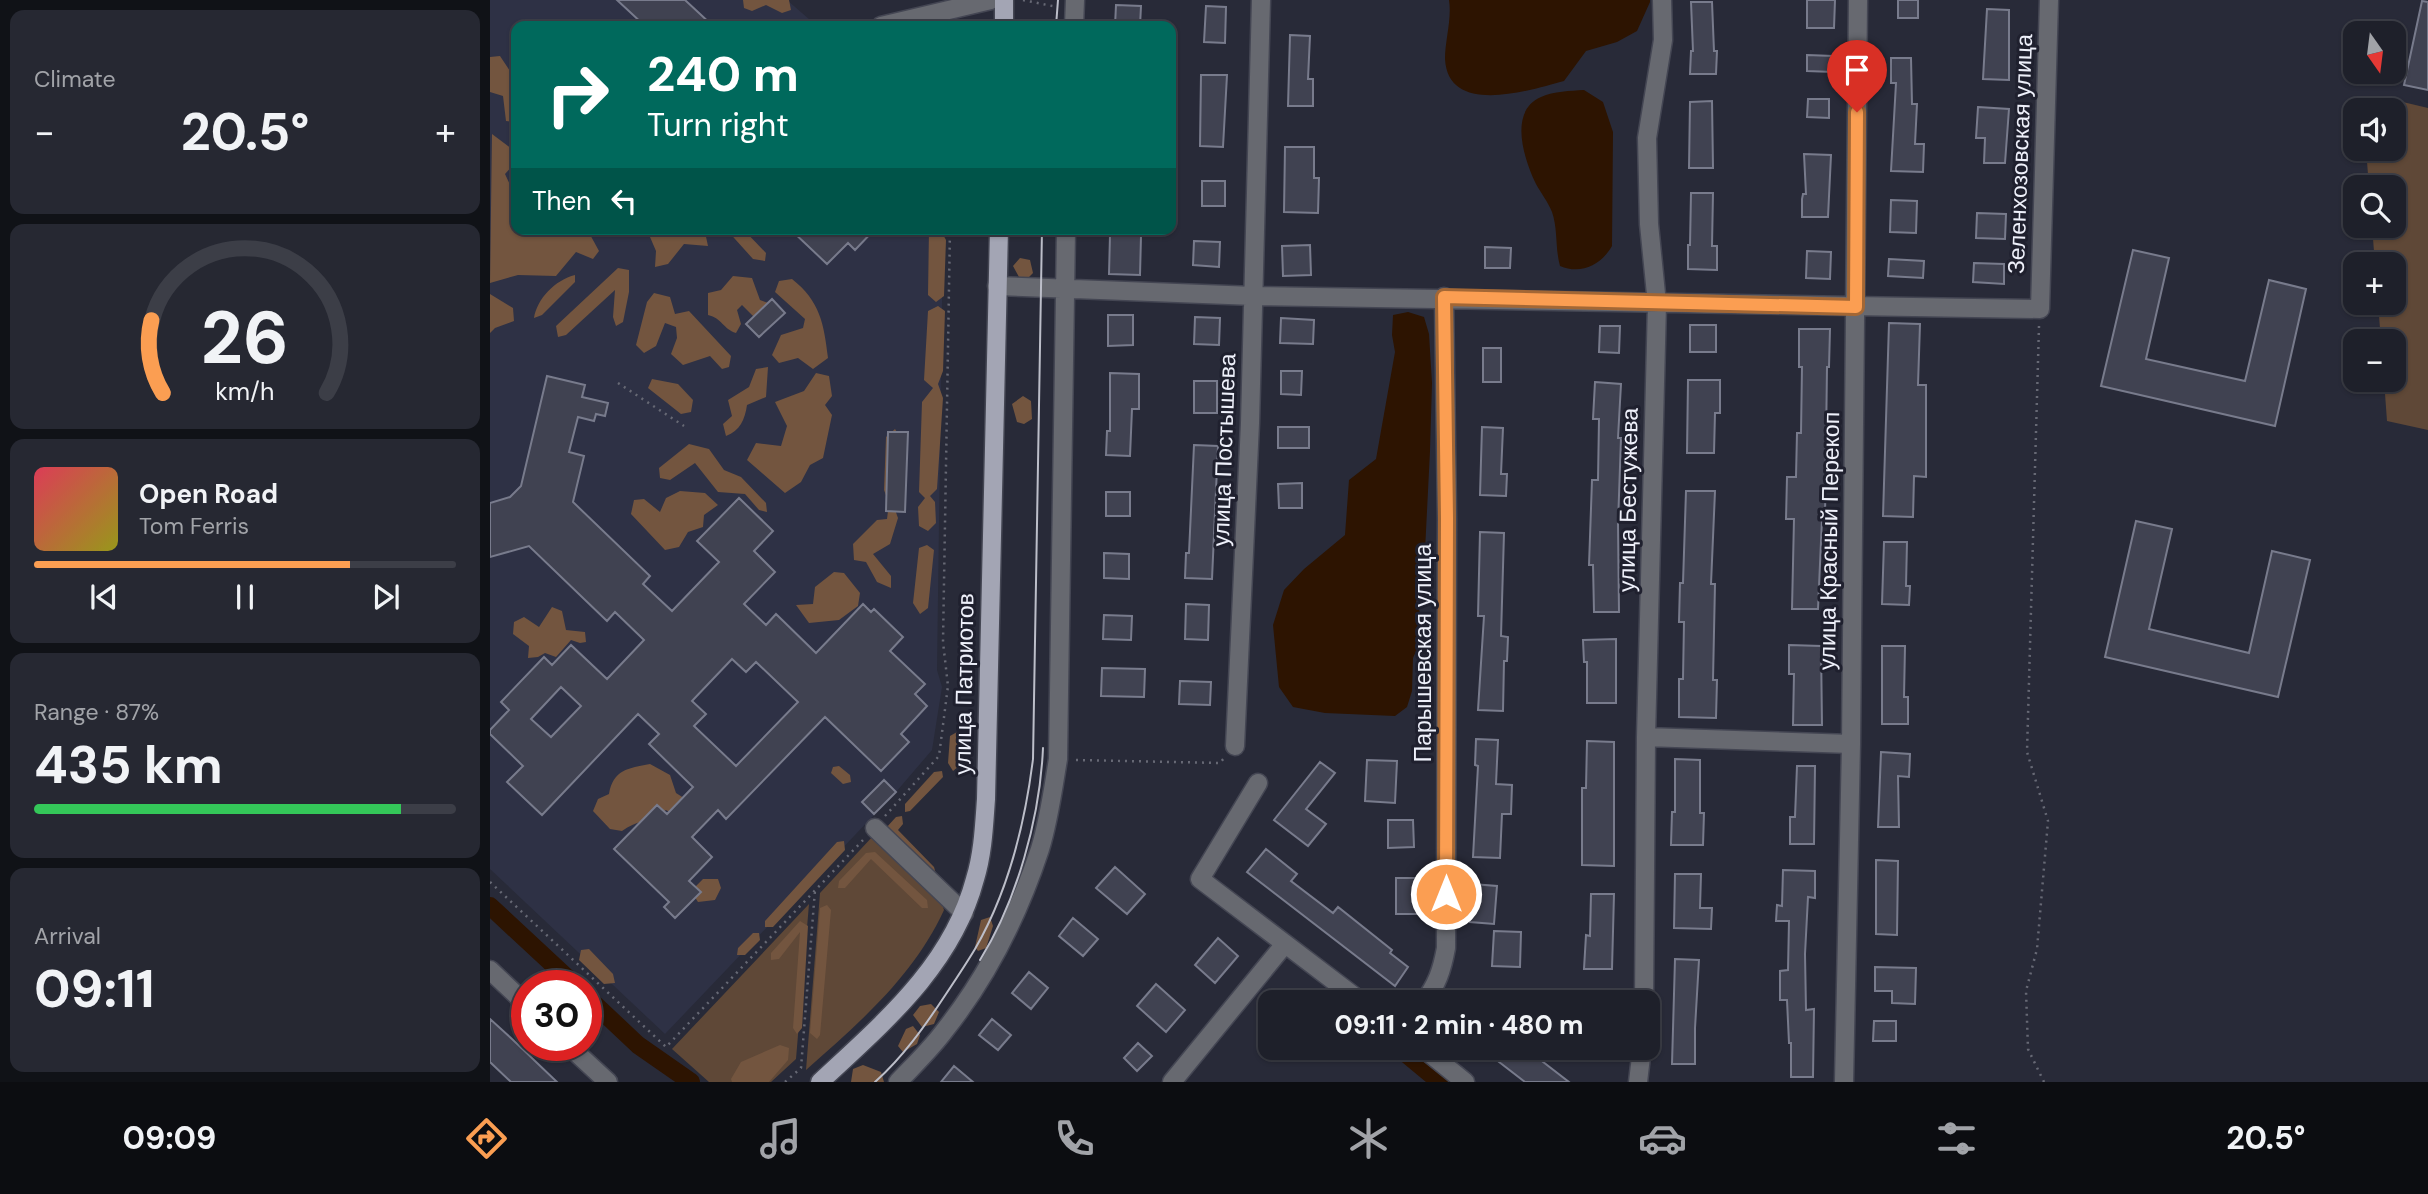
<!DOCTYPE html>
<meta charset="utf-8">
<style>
:root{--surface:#1e202a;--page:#262832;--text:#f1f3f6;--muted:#a1a3a8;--line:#3c3e47;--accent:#fb9e52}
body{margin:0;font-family:"DM Sans",sans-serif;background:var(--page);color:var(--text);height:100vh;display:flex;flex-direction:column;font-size:26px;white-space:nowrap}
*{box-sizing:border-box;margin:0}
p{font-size:23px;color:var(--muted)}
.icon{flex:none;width:38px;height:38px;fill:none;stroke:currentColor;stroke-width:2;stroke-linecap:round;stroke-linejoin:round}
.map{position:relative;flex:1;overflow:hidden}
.drawer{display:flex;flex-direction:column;gap:10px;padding:10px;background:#101217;width:490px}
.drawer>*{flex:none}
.top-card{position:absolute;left:21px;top:21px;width:665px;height:214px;border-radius:14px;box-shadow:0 2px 5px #0004,0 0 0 2px var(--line);background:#00695c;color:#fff;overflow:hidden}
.needle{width:46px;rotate:166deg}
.buttons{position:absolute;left:1853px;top:21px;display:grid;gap:14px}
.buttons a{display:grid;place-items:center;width:63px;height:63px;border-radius:14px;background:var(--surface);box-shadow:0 2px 5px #0004,0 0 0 2px var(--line);font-size:35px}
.speed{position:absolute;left:21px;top:970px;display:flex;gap:14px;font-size:35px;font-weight:700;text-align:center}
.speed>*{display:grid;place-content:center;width:91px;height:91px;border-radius:50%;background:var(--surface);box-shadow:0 2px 5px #0004,0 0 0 2px var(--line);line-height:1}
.speed .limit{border:10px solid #d22;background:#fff;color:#111}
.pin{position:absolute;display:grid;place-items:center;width:60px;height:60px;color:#fff;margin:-72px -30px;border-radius:50% 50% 50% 0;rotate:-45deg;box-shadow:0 0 7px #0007}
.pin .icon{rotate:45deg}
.me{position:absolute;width:77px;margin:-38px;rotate:0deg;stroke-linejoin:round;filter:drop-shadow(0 0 5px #0008)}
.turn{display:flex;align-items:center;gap:24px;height:147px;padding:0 21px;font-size:32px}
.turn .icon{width:91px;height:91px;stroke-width:2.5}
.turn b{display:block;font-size:49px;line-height:60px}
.then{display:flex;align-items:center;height:66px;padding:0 21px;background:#0003;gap:14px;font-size:26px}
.big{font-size:52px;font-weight:700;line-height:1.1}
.drawer .tile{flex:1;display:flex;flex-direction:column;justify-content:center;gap:10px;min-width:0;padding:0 24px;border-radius:14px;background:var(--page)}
.drawer .dial{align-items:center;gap:0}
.dial svg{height:182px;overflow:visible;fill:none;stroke:var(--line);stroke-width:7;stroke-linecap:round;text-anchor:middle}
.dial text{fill:var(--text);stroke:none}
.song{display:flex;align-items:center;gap:21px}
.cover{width:84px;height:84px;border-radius:10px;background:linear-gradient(135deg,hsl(350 70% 55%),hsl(60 70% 35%))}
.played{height:7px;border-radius:4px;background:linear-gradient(90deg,var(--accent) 75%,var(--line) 75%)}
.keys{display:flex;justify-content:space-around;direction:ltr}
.heat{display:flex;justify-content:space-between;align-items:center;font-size:38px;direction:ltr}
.charge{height:10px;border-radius:5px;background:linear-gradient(90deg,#34c759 87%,var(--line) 0)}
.trip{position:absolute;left:768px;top:990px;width:402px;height:70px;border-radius:14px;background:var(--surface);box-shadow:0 2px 5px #0004,0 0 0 2px var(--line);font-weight:700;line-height:70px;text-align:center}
.dock{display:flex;height:112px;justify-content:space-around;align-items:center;background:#0c0d11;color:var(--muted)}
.dock .icon{width:49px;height:49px}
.dock .current{color:var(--accent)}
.dock b{font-size:32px;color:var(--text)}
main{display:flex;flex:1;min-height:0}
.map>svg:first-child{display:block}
.built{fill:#2e3145}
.green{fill:#5f4837}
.forest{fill:#73553f}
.water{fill:#2d1401}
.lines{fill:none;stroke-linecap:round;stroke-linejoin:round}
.canal{stroke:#2d1401;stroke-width:18}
.building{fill:#404251;stroke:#787b8c;stroke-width:2;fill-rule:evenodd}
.minor-casing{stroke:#444653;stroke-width:21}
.major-casing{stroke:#444653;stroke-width:21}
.path{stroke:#676975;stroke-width:2.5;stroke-dasharray:2 5;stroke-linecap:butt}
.minor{stroke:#676970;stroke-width:18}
.major{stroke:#a3a5b4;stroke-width:18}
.tram{stroke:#bcbec9;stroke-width:2}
.route-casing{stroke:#a36735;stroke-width:18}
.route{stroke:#fb9e52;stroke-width:12}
.labels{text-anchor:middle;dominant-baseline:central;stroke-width:6;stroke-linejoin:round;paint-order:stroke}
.street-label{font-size:23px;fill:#eef0fa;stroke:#1f202e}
</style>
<main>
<section class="drawer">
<div class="tile"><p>Climate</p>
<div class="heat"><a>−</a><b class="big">20.5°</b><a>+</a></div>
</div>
<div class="tile dial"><svg viewBox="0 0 100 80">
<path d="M14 69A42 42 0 1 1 86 69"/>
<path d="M14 69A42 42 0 0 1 9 37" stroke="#fb9e52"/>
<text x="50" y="56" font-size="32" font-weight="700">26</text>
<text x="50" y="72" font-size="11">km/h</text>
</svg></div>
<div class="tile">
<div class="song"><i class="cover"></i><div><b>Open Road</b><p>Tom Ferris</p></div></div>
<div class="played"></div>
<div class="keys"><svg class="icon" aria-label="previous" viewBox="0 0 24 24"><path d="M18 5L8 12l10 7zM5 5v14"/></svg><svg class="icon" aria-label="pause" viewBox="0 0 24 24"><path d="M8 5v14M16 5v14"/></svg><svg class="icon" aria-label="next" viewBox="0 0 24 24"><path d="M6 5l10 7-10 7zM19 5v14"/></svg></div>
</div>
<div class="tile"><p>Range · 87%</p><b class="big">435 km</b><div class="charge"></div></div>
<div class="tile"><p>Arrival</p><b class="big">09:11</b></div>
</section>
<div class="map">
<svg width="1938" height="1082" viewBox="0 0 1938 1082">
<rect width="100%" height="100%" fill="#282a38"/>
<path class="built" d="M0 0H297L327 26H26V229H453L447 670 452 687 442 750 406 792 175 1034 0 869Z"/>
<path class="green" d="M1896 98 1938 108V430L1897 421 1894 380H1904V341H1891L1888 303H1904V264H1885L1882 226H1904V187H1879L1876 149H1904V110H1879L1880 106Z
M383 836 451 901 454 910C423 977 370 1022 316 1070L330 893Z
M319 904 306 1059 281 1082H219L182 1049Z"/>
<path class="forest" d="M253 0H299L301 10 292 13 276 5 262 11 254 8Z
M10 56 24 77 26 76V122L16 121 13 96 0 92V57Z
M2 134 26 152V162L15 174 21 187 26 188V229H97L109 251 103 259 86 252 66 276 28 275 0 283Z
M166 229H209L215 232 218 246 194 244 178 264 165 267 166 251 160 237Z
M236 229H253L276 253 275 261 263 259Z
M439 229H450L456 240 454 296 446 302 438 295Z
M530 258 540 260 543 273 537 279 529 277 523 266Z
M128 268 139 270V292L133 322 126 326 123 317 125 290 76 335 68 337 66 326Z
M85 275V282L52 315 44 318C47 299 65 280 85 275Z
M243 276 262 278 270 300 286 306 271 324 252 305 247 310 251 324 246 333C233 329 232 318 218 315V293L231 290Z
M302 279C330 301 334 324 338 358L323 369 308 358 289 363 282 355 291 335 313 328 315 319 285 292 289 281Z
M164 293 180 297 185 314 199 311 241 356 239 367 232 369 220 356 193 365 181 354 187 338 186 327 175 323 166 346 154 353 146 345 157 302Z
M0 294 23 308 24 321 5 328 0 333Z
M448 306 455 311 453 371 448 384 453 398 447 489 440 496 445 502 446 523 438 531 429 526 428 507 435 498 429 492 432 402 443 388 434 380 438 311Z
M278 367 276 397 257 405C255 419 250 431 236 436L233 424 242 416 238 400 259 387 266 369Z
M326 373 339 376 342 396 335 405 342 415 333 458 320 465 311 482 295 493 257 460 266 443 291 446 297 426 285 402 314 391Z
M162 379 188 384 203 400 201 412 191 414 158 388Z
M533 396 541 401 542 419 534 424 527 422 522 404Z
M405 429 410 437 403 504 408 518 400 544 383 554 401 576V588L387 582 376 562 364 560 363 544 387 520 397 519 399 503 394 490 396 437Z
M199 444 219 449 234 470 251 477 276 503 277 512 269 510 255 494 228 492 205 463 180 480 170 478 169 468Z
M190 491 215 493 228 505 214 515 213 527 198 532 189 547 175 550 141 514 144 500 154 499 170 512 176 498Z
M437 545 444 550 438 608 430 614 423 603 429 548Z
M344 572 354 573 370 593 368 606 349 620 319 623 306 605 323 604 325 587Z
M62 607 72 611 76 630 95 632 96 642 90 643 81 640 66 657 55 653 48 657 38 658 39 646 23 634 24 622 34 617 49 627Z
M467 732 471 736 469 766 463 771 458 763 460 736Z
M160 764 180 775 186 793 197 800 184 815 176 810C162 821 146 820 132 831L120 829 103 811 108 799 119 794C123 770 138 768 160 764Z
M349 766 360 775 361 782 353 784 341 773 343 767Z
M452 771 453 777 420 811 415 812V804L444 772Z
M412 816 413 824 408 830 444 867 446 874 396 828 406 817Z
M354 841 355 850 283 927H275V921L347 842Z
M385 852 437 900 438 908H432L381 859 355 888H348L349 881 376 853Z
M213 879H228L231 888 225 900 208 902 201 891Z
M337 905 341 910 330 1035 327 1039 320 1033 330 908Z
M500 917 503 926 496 948 488 951 485 947 491 920Z
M310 921 318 926 312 1028 307 1034 303 1028 310 932 289 959 281 960V953Z
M263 933H269L270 940 255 955H247L248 948Z
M99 949 123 974 125 983 114 984 89 960 91 950Z
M441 1004 449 1012 444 1024 432 1027 423 1015 430 1006Z
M423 1026 430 1035 427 1044 413 1052 408 1046 416 1029Z
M290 1045 299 1048 298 1060 279 1082H242L241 1079 251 1062Z
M373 1065 391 1072 394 1082H361L363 1069Z"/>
<path class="water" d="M959 0H1160V2L1147 31 1127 42 1096 51 1074 81C1041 90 958 117 955 59 955 40 962 19 959 0Z
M1094 90 1113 102 1123 132 1122 246C1111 265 1091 275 1070 266 1065 248 1068 229 1062 212 1058 202 1051 193 1046 184 1034 159 1018 111 1051 97 1064 91 1080 91 1094 90Z
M918 312 934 317 939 334 942 383 940 451 934 571 926 602 932 618 931 640 923 658 922 691 917 707 905 716 835 713 803 707 789 687 783 625 794 590 814 569 855 535 859 480 886 459 905 352 902 335 903 315Z"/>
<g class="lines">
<path class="canal" d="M0 906 85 985
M96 996 148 1045 201 1082
M914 1052 950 1082"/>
</g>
<path class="building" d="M127 0H195L223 26H155Z
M1317 0H1345L1344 28H1317Z
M1408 0H1428V18H1408Z
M1932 1 1938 2V90L1914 85Z
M1201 2H1222L1224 51H1227L1226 74H1200L1201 51H1203Z
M626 5 651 6 650 26H625Z
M716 6 736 7 735 43 714 42Z
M1497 9 1519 10V80L1493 79Z
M800 35 820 36 818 79H823V106H798Z
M1317 55 1343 56V72L1317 71Z
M1401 58H1421L1422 104H1427L1425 144H1434L1433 172 1401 171 1406 83H1401Z
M711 75H737L733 147 710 146Z
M1318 99H1339V118L1317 117Z
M1222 101 1223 168H1199L1200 102Z
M1488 107 1519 109 1515 163H1494L1495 138H1486Z
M795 147H824V178H829L828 213 794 212Z
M1314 154 1341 155 1338 217H1312V199L1313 194H1316Z
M712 181H735V206H712Z
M1201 193H1223L1222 246H1227V270L1198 269V245H1200Z
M1401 200 1427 201 1426 233 1400 232Z
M1487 213 1516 214 1515 239 1486 238Z
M300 229H385L365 250 358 243 337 264Z
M620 235 651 236 650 275 619 274Z
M704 241 730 242 729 267 703 265Z
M820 245 821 275 793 276 792 246Z
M995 247 1021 248 1020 268H995Z
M1643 250 1679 258 1656 359 1755 381 1779 280 1816 289 1785 426 1611 386Z
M1317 251 1341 252 1340 279 1316 278Z
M1399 259 1434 261 1433 278 1398 276Z
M1484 263 1514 264V284L1483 282Z
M282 299 295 313 269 337 256 324Z
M618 315H643V345L618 346Z
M705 317 730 318 729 345 704 344Z
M791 318 824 320 823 344 790 343Z
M1399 323 1430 324 1428 385H1436V477L1424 476 1423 517 1393 516Z
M1200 325H1226V352H1200Z
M1110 326H1130L1129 353 1109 352Z
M1309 329H1340L1339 367H1337L1335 519H1332L1328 609H1302L1304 519H1296L1297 477H1306L1307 433H1311L1312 367H1309Z
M993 348H1011V382H993Z
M791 371H812L811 395 791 394Z
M620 373 649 374V409H642L640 456 616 455 617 431H620Z
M57 376 95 385 92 397 118 403 115 416 106 414 104 421 88 417 79 452 94 456 83 502 160 576 153 584 182 611 229 562 207 541 249 498 283 531 264 551 285 572 254 604 276 625 286 614 326 653 373 604 381 612 384 609 413 637 400 651 435 684 425 694 437 706 411 734 419 742 391 771 335 717 236 819 228 810 202 837 222 857 199 881 211 892 185 918 174 907 179 902 124 849 167 805 177 814 203 787 159 744 169 734 148 714 52 815 17 782 33 766 0 734V730L19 710 11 702 54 657 62 665 81 645 117 679 154 640 125 612 117 621 39 546 0 557V503L20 497 31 486ZM242 659 256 672 266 662 308 702 246 766 204 726 216 714 202 701ZM71 687 91 706 61 737 41 719Z
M1198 380H1230V413H1225L1224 453H1197Z
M704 381H727V413H704Z
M1105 382 1131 384 1128 438H1131L1128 524 1129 612H1104L1103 565H1099L1102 480H1108L1109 419H1103Z
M788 427H819V448H788Z
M992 427 1013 428 1011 474H1017L1016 496 990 495Z
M398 432H418L415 512 396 511Z
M704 445 728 446 722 579 695 578 696 553H699Z
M812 483V508H789L788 484Z
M1196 491H1225L1221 584H1225L1223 680H1227L1226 718 1189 717V679H1193L1194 622H1189L1190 583H1193Z
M616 492H640V516H616Z
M1646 521 1682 529 1659 629 1759 653 1782 551 1820 560 1788 697 1615 657Z
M990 532 1014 533 1011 636 1018 637 1017 661H1014L1013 711 988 710 994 616H988Z
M1394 542H1417L1416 586H1420L1419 605 1392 604Z
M614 553 639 554V579L614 578Z
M696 604 719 605 718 640 695 639Z
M614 615 642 616 641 640 613 639Z
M1126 639V703H1097V662H1094L1093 640Z
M1299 645 1331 646 1332 725H1303L1304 674H1299Z
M1392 646H1415L1414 697H1418V724H1392Z
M612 668 655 669 654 697 611 696Z
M690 681 721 682 720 705 689 704Z
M986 739 1008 740 1006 784 1022 785 1021 814H1012L1010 858 983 857 988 766 985 765Z
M1097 741 1124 742V866L1092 865V788H1096Z
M1391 752 1420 754 1419 777 1408 776 1409 827H1388Z
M1185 759 1210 760V813H1214L1213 845H1181L1182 812H1185Z
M877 760 907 761 905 803 875 801Z
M830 762 845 773 816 809 836 824 818 846 784 820Z
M1307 766H1325L1324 844H1300V817H1305Z
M394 780 406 792 384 814 372 802Z
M898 820H923L924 847 898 848Z
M776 849 807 874 801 881 843 913 848 907 902 950 900 953 918 967 905 986 757 872Z
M1386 860 1408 861 1407 935 1386 934Z
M625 867 655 894 637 914 606 888Z
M1293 870 1325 871V898L1318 897 1315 954 1316 1010 1324 1009 1323 1077H1301V1043H1299L1297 1000H1290V971L1298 970 1299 921H1286L1287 905 1292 906Z
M1185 874H1211L1210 908H1222L1221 929 1184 928Z
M906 878H931V914H906Z
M982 884 1007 886 1004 924 980 922Z
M1101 894H1124L1122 969H1094L1096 935 1100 936Z
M583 918 608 939 593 956 569 936Z
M1004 931 1031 932 1030 967 1002 966Z
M728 938 748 956 725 983 705 965Z
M1185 959 1209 960 1205 1028V1064H1182Z
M1385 967 1426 968 1425 1004 1402 1003V991H1385Z
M539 972 558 988 541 1009 522 993Z
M666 984 695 1010 676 1032 647 1006Z
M0 1019 22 1039 67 1082H21L0 1062Z
M502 1019 521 1035 508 1050 489 1035Z
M1384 1021H1406V1041H1383Z
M648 1043 662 1056 647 1071 634 1058Z
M991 1048H1035L1079 1082H1035Z
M464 1066 483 1082H451Z"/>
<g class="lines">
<defs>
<path id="minor" d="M391 26 501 0
M584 26 585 0
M507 286 764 296 1550 309 1559 0
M1156 737 1361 744
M745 746 760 423 771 0
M768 783 710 879 873 1003
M385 828 474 913
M0 970 37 1005
M933 1003C947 985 952 970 956 948L957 518 954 297
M1154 1003 1156 737 1167 304 1159 224 1157 138 1173 40 1172 0
M78 1045 118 1082
M933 1048 975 1082
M408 1082C424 1065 441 1049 455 1030 497 977 529 913 550 849 559 820 563 789 568 759L576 229
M682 1082 794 945
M1148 1082 1152 1048
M1354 1082 1361 744 1368 0"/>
<path id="major" d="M514 26V0
M330 1082C393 1023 462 966 485 879 493 853 494 826 496 799L509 229"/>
</defs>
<use href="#minor" class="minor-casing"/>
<use href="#major" class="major-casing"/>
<path class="path" d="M533 0 567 7
M1549 326 1537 752 1558 821 1547 949 1536 991 1538 1049 1554 1082
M128 383 194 426
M586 760 730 763 734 758
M395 816 449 756 458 686 453 642 460 229
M0 882 176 1047 374 839
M295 1082 311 1068 325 890"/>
<use href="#minor" class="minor"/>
<use href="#major" class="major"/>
<path class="tram" d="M566 26 568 0
M490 960C527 901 550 817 553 748
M385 1082C413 1057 435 1026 456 994 466 979 476 964 485 949 518 892 535 823 543 759L552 229"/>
</g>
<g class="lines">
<defs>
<path id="route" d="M956 894 957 518 954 297 1366 307 1367 112"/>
</defs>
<use href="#route" class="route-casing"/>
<use href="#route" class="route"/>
</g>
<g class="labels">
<g class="street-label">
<text transform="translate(1530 154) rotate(-88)">Зеленхозовская улица</text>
<text transform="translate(734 450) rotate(-88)">улица Постышева</text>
<text transform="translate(1138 500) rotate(-89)">улица Бестужева</text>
<text transform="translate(1339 541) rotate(-89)">улица Красный Перекоп</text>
<text transform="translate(933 653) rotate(-90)">Парышевская улица</text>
<text transform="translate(474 684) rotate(-89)">улица Патриотов</text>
</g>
</g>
</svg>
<div class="buttons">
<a><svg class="needle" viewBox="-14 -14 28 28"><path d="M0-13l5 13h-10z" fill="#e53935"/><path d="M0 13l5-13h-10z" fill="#a1a3a8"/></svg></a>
<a><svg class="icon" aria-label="sound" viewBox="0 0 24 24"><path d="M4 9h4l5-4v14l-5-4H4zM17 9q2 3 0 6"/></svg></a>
<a><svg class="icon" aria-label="search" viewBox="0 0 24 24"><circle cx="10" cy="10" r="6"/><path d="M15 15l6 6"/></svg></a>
<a>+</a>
<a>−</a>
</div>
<div class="speed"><div class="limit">30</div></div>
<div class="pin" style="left:1367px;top:112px;background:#d93025"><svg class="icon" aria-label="arrive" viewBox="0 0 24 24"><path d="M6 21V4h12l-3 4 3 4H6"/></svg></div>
<svg class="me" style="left:956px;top:894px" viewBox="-20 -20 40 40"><circle r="17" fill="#fb9e52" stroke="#fff" stroke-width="3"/><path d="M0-11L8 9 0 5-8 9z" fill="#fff"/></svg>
<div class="trip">09:11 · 2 min · 480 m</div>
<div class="top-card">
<div class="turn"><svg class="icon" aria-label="right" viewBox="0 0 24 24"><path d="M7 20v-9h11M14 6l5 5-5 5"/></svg><div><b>240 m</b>Turn right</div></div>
<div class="then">Then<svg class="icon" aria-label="left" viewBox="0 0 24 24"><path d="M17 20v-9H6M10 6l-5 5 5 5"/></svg></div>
</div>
</div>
</main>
<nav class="dock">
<b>09:09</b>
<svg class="icon current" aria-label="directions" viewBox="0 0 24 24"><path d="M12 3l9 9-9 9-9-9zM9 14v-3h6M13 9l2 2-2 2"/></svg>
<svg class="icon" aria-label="music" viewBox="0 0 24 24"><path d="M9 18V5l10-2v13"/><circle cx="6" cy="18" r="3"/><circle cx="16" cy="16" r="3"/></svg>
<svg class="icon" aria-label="phone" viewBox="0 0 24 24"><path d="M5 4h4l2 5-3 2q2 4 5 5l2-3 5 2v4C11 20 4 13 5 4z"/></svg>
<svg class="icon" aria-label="climate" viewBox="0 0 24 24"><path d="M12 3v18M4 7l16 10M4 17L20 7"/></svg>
<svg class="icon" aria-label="car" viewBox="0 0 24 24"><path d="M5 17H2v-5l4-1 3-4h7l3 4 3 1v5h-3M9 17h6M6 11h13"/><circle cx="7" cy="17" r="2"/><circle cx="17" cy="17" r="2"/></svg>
<svg class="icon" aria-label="filters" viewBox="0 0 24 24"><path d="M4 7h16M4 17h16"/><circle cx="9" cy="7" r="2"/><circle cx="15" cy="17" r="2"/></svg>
<b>20.5°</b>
</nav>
